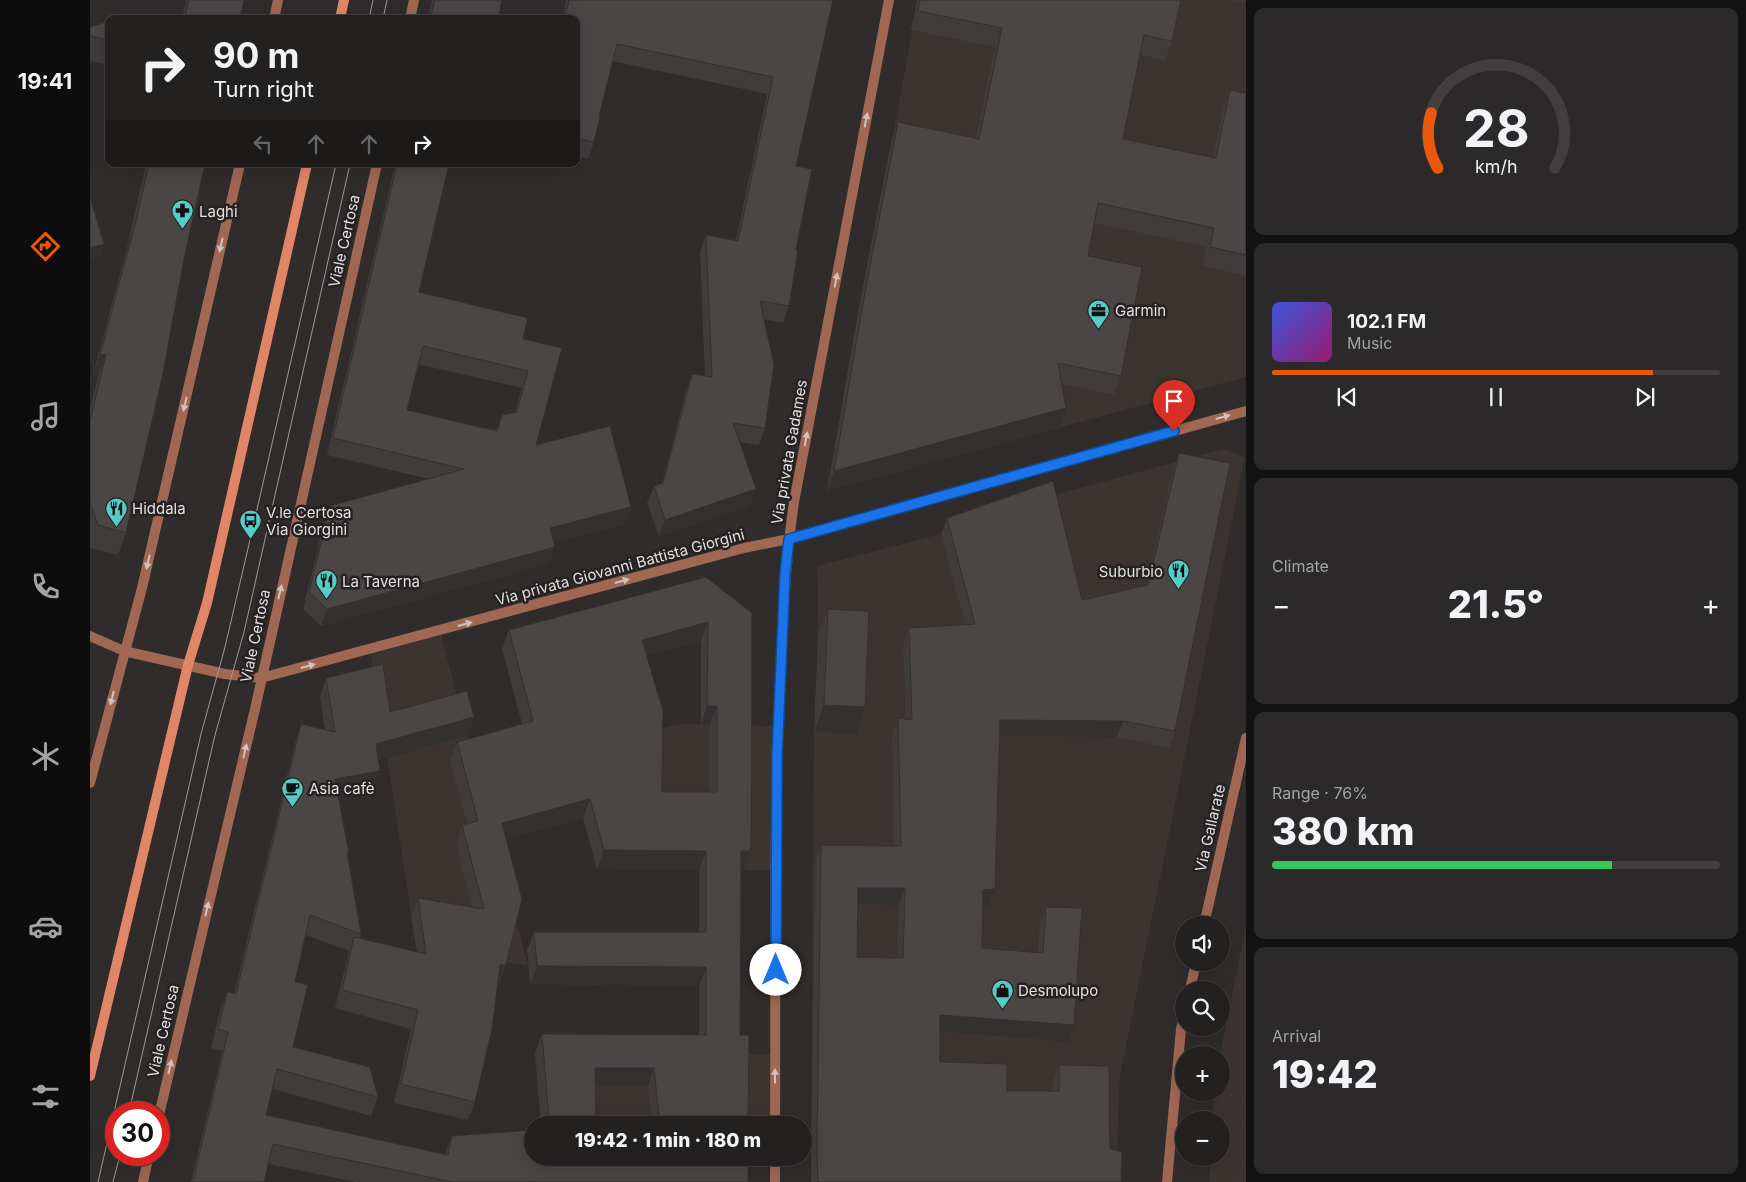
<!DOCTYPE html>
<meta charset="utf-8">
<style>
:root{--surface:#232120;--page:#2b2929;--text:#f1f3f6;--muted:#a3a3a5;--line:#403e3e;--accent:#ea580c}
body{margin:0;font-family:Inter,sans-serif;background:var(--page);color:var(--text);height:100vh;display:flex;flex-direction:column;font-size:19px;white-space:nowrap}
*{box-sizing:border-box;margin:0}
p{font-size:16px;color:var(--muted)}
.icon{flex:none;width:28px;height:28px;fill:none;stroke:currentColor;stroke-width:2;stroke-linecap:round;stroke-linejoin:round}
.map{position:relative;flex:1;overflow:hidden}
.panel{display:flex;flex-direction:column;gap:8px;padding:8px;background:#131212;width:500px}
.panel>*{flex:none}
.guide{position:absolute;left:15px;top:15px;width:475px;height:152px;border-radius:10px;box-shadow:0 5px 20px #0002,0 0 0 1px var(--line);background:#232120;color:var(--text);overflow:hidden}
.buttons{position:absolute;left:1085px;top:916px;display:grid;gap:10px}
.buttons a{display:grid;place-items:center;width:55px;height:55px;border-radius:50%;background:var(--surface);box-shadow:0 5px 20px #0002,0 0 0 1px var(--line);font-size:25px}
.speed{position:absolute;left:15px;top:1101px;display:flex;gap:10px;font-size:25px;font-weight:700;text-align:center}
.speed>*{display:grid;place-content:center;width:65px;height:65px;border-radius:50%;background:var(--surface);box-shadow:0 5px 20px #0002,0 0 0 1px var(--line);line-height:1}
.speed .limit{border:8px solid #d22;background:#fff;color:#111}
.pin{position:absolute;display:grid;place-items:center;width:42px;height:42px;color:#fff;margin:-51px -21px;border-radius:50% 50% 50% 0;rotate:-45deg;box-shadow:0 0 5px #0007}
.pin .icon{rotate:45deg}
.me{position:absolute;width:55px;margin:-28px;rotate:0deg;stroke-linejoin:round;filter:drop-shadow(0 0 4px #0008)}
.turn{display:flex;align-items:center;gap:18px;height:105px;padding:0 25px;font-size:22px}
.turn .icon{width:65px;height:65px;stroke-width:2.5}
.turn b{display:block;font-size:35px;line-height:42px}
.lanes{display:flex;align-items:center;height:48px;padding:0 25px;background:#0003;justify-content:center;gap:25px;direction:ltr}
.lanes .off{opacity:.35}
.big{font-size:38px;font-weight:800;line-height:1.1}
.panel .card{flex:1;display:flex;flex-direction:column;justify-content:center;gap:8px;min-width:0;padding:0 18px;border-radius:10px;background:var(--page)}
.panel .dial{align-items:center;gap:0}
.dial svg{height:130px;overflow:visible;fill:none;stroke:var(--line);stroke-width:7;stroke-linecap:round;text-anchor:middle}
.dial text{fill:var(--text);stroke:none}
.song{display:flex;align-items:center;gap:15px}
.cover{width:60px;height:60px;border-radius:8px;background:linear-gradient(135deg,hsl(230 70% 55%),hsl(320 70% 35%))}
.played{height:5px;border-radius:2px;background:linear-gradient(90deg,var(--accent) 85%,var(--line) 85%)}
.keys{display:flex;justify-content:space-around;direction:ltr}
.heat{display:flex;justify-content:space-between;align-items:center;font-size:28px;direction:ltr}
.charge{height:8px;border-radius:4px;background:linear-gradient(90deg,#34c759 76%,var(--line) 0)}
.trip{position:absolute;left:434px;top:1116px;width:288px;height:50px;border-radius:25px;background:var(--surface);box-shadow:0 5px 20px #0002,0 0 0 1px var(--line);font-weight:800;line-height:50px;text-align:center}
main{display:flex;flex:1;min-height:0}
.dock{display:flex;flex-direction:column;width:90px;justify-content:space-around;align-items:center;background:#0e0d0d;color:var(--muted)}
.dock .icon{width:35px;height:35px}
.dock .current{color:var(--accent)}
.dock b{font-size:22px;color:var(--text)}
.map>svg:first-child{display:block}
.built{fill:#3c3430}
.lines{fill:none;stroke-linecap:round;stroke-linejoin:round}
.minor{stroke:#a06753;stroke-width:10}
.tertiary{stroke:#a06753;stroke-width:10}
.secondary{stroke:#e08666;stroke-width:10}
.tram{stroke:#9d9b9a;stroke-width:1}
.wall{fill:#3f3c3b;fill-rule:evenodd}
.shaded-wall{fill:#333130}
.building{fill:#494645;stroke:#333130;fill-rule:evenodd}
.oneway{fill:#d1c1bc}
.route-casing{stroke:#114b97;stroke-width:12}
.route{stroke:#1a73e8;stroke-width:9}
.labels{text-anchor:middle;dominant-baseline:central;stroke-width:5;stroke-linejoin:round;paint-order:stroke}
.poi-label{font-size:15px;fill:#e1dfdf;stroke:#252221;text-anchor:start}
.street-label{font-size:15px;fill:#e1dfdf;stroke:#252221}
</style>
<main>
<nav class="dock">
<b>19:41</b>
<svg class="icon current" aria-label="directions" viewBox="0 0 24 24"><path d="M12 3l9 9-9 9-9-9zM9 14v-3h6M13 9l2 2-2 2"/></svg>
<svg class="icon" aria-label="music" viewBox="0 0 24 24"><path d="M9 18V5l10-2v13"/><circle cx="6" cy="18" r="3"/><circle cx="16" cy="16" r="3"/></svg>
<svg class="icon" aria-label="phone" viewBox="0 0 24 24"><path d="M5 4h4l2 5-3 2q2 4 5 5l2-3 5 2v4C11 20 4 13 5 4z"/></svg>
<svg class="icon" aria-label="climate" viewBox="0 0 24 24"><path d="M12 3v18M4 7l16 10M4 17L20 7"/></svg>
<svg class="icon" aria-label="car" viewBox="0 0 24 24"><path d="M5 17H2v-5l4-1 3-4h7l3 4 3 1v5h-3M9 17h6M6 11h13"/><circle cx="7" cy="17" r="2"/><circle cx="17" cy="17" r="2"/></svg>
<svg class="icon" aria-label="filters" viewBox="0 0 24 24"><path d="M4 7h16M4 17h16"/><circle cx="9" cy="7" r="2"/><circle cx="15" cy="17" r="2"/></svg>
</nav>
<div class="map">
<svg width="1156" height="1182" viewBox="0 0 1156 1182">
<rect width="100%" height="100%" fill="#2f2c2b"/>
<path class="built" d="M828 0H1156V377L737 491 769 306 791 198Z
M1133 449 1155 458 1030 1076 1026 1182H721L724 732 728 636 727 566 851 534 957 497Z
M351 635 438 965 327 952 281 654Z
M588 724 686 726 685 870 507 869 477 755Z
M1156 925V1182H1119L1121 1158H1131V1120H1122L1124 1093 1131 1092 1130 1055Z
M445 1053 682 1054V1125H451Z"/>
<g class="lines">
<path class="minor" d="M184 19 188 0
M320 19 324 0
M0 636 34 651 135 674 171 678 654 548 699 539 1156 411
M0 783 52 588 150 164
M69 1115 165 709 287 164
M685 1125C686 979 683 832 690 686 693 625 695 563 704 502L799 0
M53 1182 59 1155
M685 1182V1158"/>
<path class="tertiary" d="M1114 925 1156 738
M1100 990 1106 962
M1077 1182 1091 1029 1094 1017"/>
<path class="secondary" d="M250 19 254 0
M0 1076 98 665 117 603 217 164"/>
<path class="tram" d="M279 19 283 0
M293 19 297 0
M39 1112 125 735 154 632 260 164
M8 1182 111 734 135 647 160 540 246 164
M23 1182 30 1155"/>
</g>
<path class="wall" d="M96 0H154L150 19H92Z
M342 0H412L408 19H338Z
M476 0H743L706 166V250L699 306 693 323 674 319 675 428 669 445 649 442 660 506 569 537 557 503 564 486 572 483 596 391 602 374 615 376 610 252 616 235 646 240 677 94 522 61 509 116 504 142 498 159 486 156V19H473Z
M827 0H1091L1082 41 1075 60 1050 55 1033 139 1123 158 1133 109 1140 90 1156 93V276L1113 266 1117 247 1004 223 998 256 1031 376 1024 395 972 384 969 427 737 491 769 307 801 142 808 122 886 138 905 47 821 30Z
M1142 0H1156V3Z
M19 21V65L0 61V27Z
M56 164H115L94 259 36 533 28 555 0 548V408L8 376 2 378 37 248Z
M305 164H359L329 292 433 339 472 348 446 445 541 507 534 524 463 542 459 564 231 626 213 609 234 523 240 506 339 479 237 455ZM328 364 432 388 425 412 412 415 406 430 317 410Z
M1089 453 1085 731 1079 748 1027 737 910 736 899 905H893L892 948 948 953 950 923 956 907 978 1042 850 1032V1062L917 1091H963V1081L969 1065 1020 1149 1031 1182H721V1165L725 862 731 845 804 846 802 734 808 718 816 719 813 645 819 628 875 625 851 534 857 518 992 600 1056 586 1083 469ZM767 904 809 905 807 958 767 957Z
M616 577 661 851 654 870H651L650 1035 658 1125H561L558 1087 506 1086V1125H451L445 1053 452 1034 609 1035V986L440 984 437 950 444 932H609V870L507 869 493 818 416 839V965L410 984H408L385 1102 378 1120 304 1103 321 1029 245 1008 259 951 216 935 205 982 203 1047 288 1097 281 1116 182 1089 176 1115 355 1154 362 1136 658 1182H266L178 1164 174 1182H101L132 1051 121 1048 130 1011 137 992 144 994 205 743 211 724 235 730 230 697 236 678 300 712 384 717 377 736 288 760 283 790 248 796 259 853 258 857 271 934 270 939 327 952 321 917 328 898 382 907 366 844 372 825 377 824 360 760 367 742 432 724 412 649 419 630ZM611 641V725H620V792H572L557 655Z
M738 609 766 734 724 732 728 636Z"/>
<path class="shaded-wall" d="M14 244 10 256 0 259V248Z
M16 354 8 376 2 378 10 355Z
M976 408 969 427 737 491 744 471Z
M666 489 660 506 569 537 575 520Z
M541 507 534 524 454 544 460 528Z
M465 547 459 564 231 626 237 609Z
M618 622 611 641 545 658 552 640Z
M734 705 775 707 766 734 724 732Z
M617 706H627L620 725H611Z
M384 717 377 736 279 763 286 744Z
M910 720 1033 721 1027 737 904 736Z
M290 771 283 790 238 798 245 779Z
M500 799 493 818 405 842 412 823Z
M514 850 616 851 609 870 507 869Z
M651 851H661L654 870H645Z
M768 888H815L809 905 762 904Z
M905 889 899 905 887 906 893 890Z
M410 965H416L410 984H403Z
M447 966 616 967 609 986 440 984Z
M850 1015 984 1025 978 1042 844 1031Z
M505 1068H564L558 1087 499 1086Z"/>
<path class="building" d="M99 0H154L150 19H94Z
M345 0H412L408 19H340Z
M479 0H743L706 166 722 169 706 250 708 251 699 306 670 301 684 365 675 428 643 423 666 489 575 520 564 486 573 483 602 374 622 377 616 235 648 241 683 77 527 44 509 116 510 117 504 142 486 138V19H475Z
M830 0H1091L1082 41 1054 35 1033 139 1126 158 1140 90 1156 93V255L1120 247 1124 228 1008 203 998 256 1052 267 1031 376 968 363 976 408 744 471 776 287 808 122 889 139 912 28 828 11Z
M31 17 37 19H26Z
M19 21V40L0 36V27Z
M59 164H115L94 259 72 378 36 533 8 525 0 502V421L16 354 10 355 45 225Z
M307 164H359L329 292 438 318 433 339 472 348 446 445 520 426 541 507 460 528 465 547 237 609 219 592 240 506 374 469 243 438ZM333 346 438 371 427 412 412 415 407 431 317 410Z
M0 197 14 244 0 248Z
M1089 453 1140 463 1085 731 1033 721 910 720 905 889 893 890 892 948 953 953 956 907 992 908 984 1025 850 1015V1062L917 1064V1091H969V1065L1019 1066 1020 1149 1032 1152 1031 1182H728L727 1149 731 845 811 846 808 718 822 720 819 628 885 624 857 518 963 481 992 600 1058 585ZM768 888H815L813 958 767 957Z
M616 577 662 613 661 851H651L650 1035H659L658 1125H570L564 1068H505L506 1125H483L459 1119 452 1034 616 1035V967L447 966 444 932H616V851L514 850 500 799 412 823 432 899 416 965H410L402 1029 385 1102 311 1084 328 1010 252 990 264 937 336 954 328 898 394 909 372 825 388 821 367 742 443 721 419 630ZM618 622 617 706H627V792H572L573 711 552 640Z
M738 609 779 611 775 707 734 705Z
M293 664 300 712 377 691 384 717 286 744 290 771 245 779 259 853 257 852 271 934 220 915 205 982 218 985 203 1047 280 1067 288 1097 187 1069 176 1115 358 1155 362 1136 442 1130V1158H658V1182H362L183 1144 174 1182H103L138 1032 128 1029 137 992 146 994 211 724 245 732 236 678Z"/>
<defs><path id="oneway-solid" d="M-6-.8H1V-3.2L6.5 0L1 3.2V.8H-6Z" transform="scale(1.25)"/></defs>
<g class="oneway">
<use href="#oneway-solid" transform="translate(776 120) rotate(-79)"/>
<use href="#oneway-solid" transform="translate(131 245) rotate(103)"/>
<use href="#oneway-solid" transform="translate(746 280) rotate(-79)"/>
<use href="#oneway-solid" transform="translate(95 404) rotate(103)"/>
<use href="#oneway-solid" transform="translate(1133 417) rotate(-16)"/>
<use href="#oneway-solid" transform="translate(716 439) rotate(-79)"/>
<use href="#oneway-solid" transform="translate(58 562) rotate(103)"/>
<use href="#oneway-solid" transform="translate(532 581) rotate(-15)"/>
<use href="#oneway-solid" transform="translate(190 592) rotate(-77)"/>
<use href="#oneway-solid" transform="translate(375 624) rotate(-15)"/>
<use href="#oneway-solid" transform="translate(218 666) rotate(-15)"/>
<use href="#oneway-solid" transform="translate(22 698) rotate(104)"/>
<use href="#oneway-solid" transform="translate(155 751) rotate(-77)"/>
<use href="#oneway-solid" transform="translate(117 909) rotate(-77)"/>
<use href="#oneway-solid" transform="translate(80 1067) rotate(-77)"/>
<use href="#oneway-solid" transform="translate(685 1076) rotate(-90)"/>
</g>
<g class="lines">
<defs>
<path id="route" d="M686 970 687 756 695 574 699 539 1084 431"/>
</defs>
<use href="#route" class="route-casing"/>
<use href="#route" class="route"/>
</g>
<defs>
<symbol id="pharmacy-pin" viewBox="-11 -11 22 30"><path d="M0 17L-7.5 6A9.5 9.5 0 1 1 7.5 6Z" fill="#54cdc7" stroke="#252221"/><path d="M-2-6h4v4h4v4h-4v4h-4v-4h-4v-4h4Z" fill="#111"/></symbol>
<symbol id="office-pin" viewBox="-11 -11 22 30"><path d="M0 17L-7.5 6A9.5 9.5 0 1 1 7.5 6Z" fill="#54cdc7" stroke="#252221"/><path d="M-6-3h4V-5.5h4V-3h4V5H-6ZM-1-4.5V-3h2v-1.5ZM-6 0V1H6V0Z" fill="#111"/></symbol>
<symbol id="restaurant-pin" viewBox="-11 -11 22 30"><path d="M0 17L-7.5 6A9.5 9.5 0 1 1 7.5 6Z" fill="#54cdc7" stroke="#252221"/><path d="M-5-6h1v4h1v-4h1v4h1v-4h1v5L-1.5 .5V6h-2V.5L-5-1ZM5-6V6H3V1.5H1.5Q1.5-4 5-6Z" fill="#111"/></symbol>
<symbol id="bus-pin" viewBox="-11 -11 22 30"><path d="M0 17L-7.5 6A9.5 9.5 0 1 1 7.5 6Z" fill="#54cdc7" stroke="#252221"/><path d="M-5-6H5V4H4V6H2V4H-2V6H-4V4H-5ZM-3.5-4V0h7V-4ZM-3.5 1.2v1.5H-2V1.2ZM2 1.2v1.5H3.5V1.2Z" fill="#111"/></symbol>
<symbol id="cafe-pin" viewBox="-11 -11 22 30"><path d="M0 17L-7.5 6A9.5 9.5 0 1 1 7.5 6Z" fill="#54cdc7" stroke="#252221"/><path d="M-5.5-4.5H6V0H3Q3 3.5 0 3.5H-2.5Q-5.5 3.5-5.5 0ZM3-3.2v2h1.7v-2ZM-6 4.5H4V6H-6Z" fill="#111"/></symbol>
<symbol id="shop-pin" viewBox="-11 -11 22 30"><path d="M0 17L-7.5 6A9.5 9.5 0 1 1 7.5 6Z" fill="#54cdc7" stroke="#252221"/><path d="M-5-2.5h2.3a2.7 3.5 0 0 1 5.4 0H5L5.5 6h-11ZM-1.5-2.5h3a1.5 2.3 0 0 0-3 0Z" fill="#111"/></symbol>
</defs>
<g fill-rule="evenodd">
<use href="#pharmacy-pin" x="80" y="198" width="25" height="34"/>
<use href="#office-pin" x="996" y="298" width="25" height="34"/>
<use href="#restaurant-pin" x="14" y="496" width="25" height="34"/>
<use href="#bus-pin" x="148" y="508" width="25" height="34"/>
<use href="#restaurant-pin" x="1076" y="558" width="25" height="34"/>
<use href="#restaurant-pin" x="224" y="568" width="25" height="34"/>
<use href="#cafe-pin" x="190" y="776" width="25" height="34"/>
<use href="#shop-pin" x="900" y="978" width="25" height="34"/>
</g>
<g class="labels">
<g class="poi-label">
<text x="109" y="211">Laghi</text>
<text x="1025" y="310">Garmin</text>
<text x="42" y="508">Hiddala</text>
<text x="176" y="512">V.le Certosa<tspan x="176" dy="17">Via Giorgini</tspan></text>
<text x="1073" y="571" text-anchor="end">Suburbio</text>
<text x="252" y="581">La Taverna</text>
<text x="219" y="788">Asia cafè</text>
<text x="928" y="990">Desmolupo</text>
</g>
<g class="street-label">
<text transform="translate(254 241) rotate(-77)">Viale Certosa</text>
<text transform="translate(699 452) rotate(-80)">Via privata Gadames</text>
<text transform="translate(530 567) rotate(-15)">Via privata Giovanni Battista Giorgini</text>
<text transform="translate(165 636) rotate(-78)">Viale Certosa</text>
<text transform="translate(1120 828) rotate(-77)">Via Gallarate</text>
<text transform="translate(73 1031) rotate(-77)">Viale Certosa</text>
</g>
</g>
</svg>
<div class="buttons">
<a><svg class="icon" aria-label="sound" viewBox="0 0 24 24"><path d="M4 9h4l5-4v14l-5-4H4zM17 9q2 3 0 6"/></svg></a>
<a><svg class="icon" aria-label="search" viewBox="0 0 24 24"><circle cx="10" cy="10" r="6"/><path d="M15 15l6 6"/></svg></a>
<a>+</a>
<a>−</a>
</div>
<div class="speed"><div class="limit">30</div></div>
<div class="pin" style="left:1084px;top:431px;background:#d93025"><svg class="icon" aria-label="arrive" viewBox="0 0 24 24"><path d="M6 21V4h12l-3 4 3 4H6"/></svg></div>
<svg class="me" style="left:686px;top:970px" viewBox="-20 -20 40 40"><circle r="19" fill="#fff"/><path d="M0-13L10 11 0 6-10 11z" fill="#1a73e8"/></svg>
<div class="trip">19:42 · 1 min · 180 m</div>
<div class="guide">
<div class="turn"><svg class="icon" aria-label="right" viewBox="0 0 24 24"><path d="M7 20v-9h11M14 6l5 5-5 5"/></svg><div><b>90 m</b>Turn right</div></div>
<div class="lanes"><svg class="icon off" aria-label="left" viewBox="0 0 24 24"><path d="M17 20v-9H6M10 6l-5 5 5 5"/></svg><svg class="icon off" aria-label="ahead" viewBox="0 0 24 24"><path d="M12 20V5M6 11l6-6 6 6"/></svg><svg class="icon off" aria-label="ahead" viewBox="0 0 24 24"><path d="M12 20V5M6 11l6-6 6 6"/></svg><svg class="icon" aria-label="right" viewBox="0 0 24 24"><path d="M7 20v-9h11M14 6l5 5-5 5"/></svg></div>
</div>
</div>
<section class="panel">
<div class="card dial"><svg viewBox="0 0 100 80">
<path d="M14 69A42 42 0 1 1 86 69"/>
<path d="M14 69A42 42 0 0 1 10 35" stroke="#ea580c"/>
<text x="50" y="56" font-size="32" font-weight="700">28</text>
<text x="50" y="72" font-size="11">km/h</text>
</svg></div>
<div class="card">
<div class="song"><i class="cover"></i><div><b>102.1 FM</b><p>Music</p></div></div>
<div class="played"></div>
<div class="keys"><svg class="icon" aria-label="previous" viewBox="0 0 24 24"><path d="M18 5L8 12l10 7zM5 5v14"/></svg><svg class="icon" aria-label="pause" viewBox="0 0 24 24"><path d="M8 5v14M16 5v14"/></svg><svg class="icon" aria-label="next" viewBox="0 0 24 24"><path d="M6 5l10 7-10 7zM19 5v14"/></svg></div>
</div>
<div class="card"><p>Climate</p>
<div class="heat"><a>−</a><b class="big">21.5°</b><a>+</a></div>
</div>
<div class="card"><p>Range · 76%</p><b class="big">380 km</b><div class="charge"></div></div>
<div class="card"><p>Arrival</p><b class="big">19:42</b></div>
</section>
</main>
